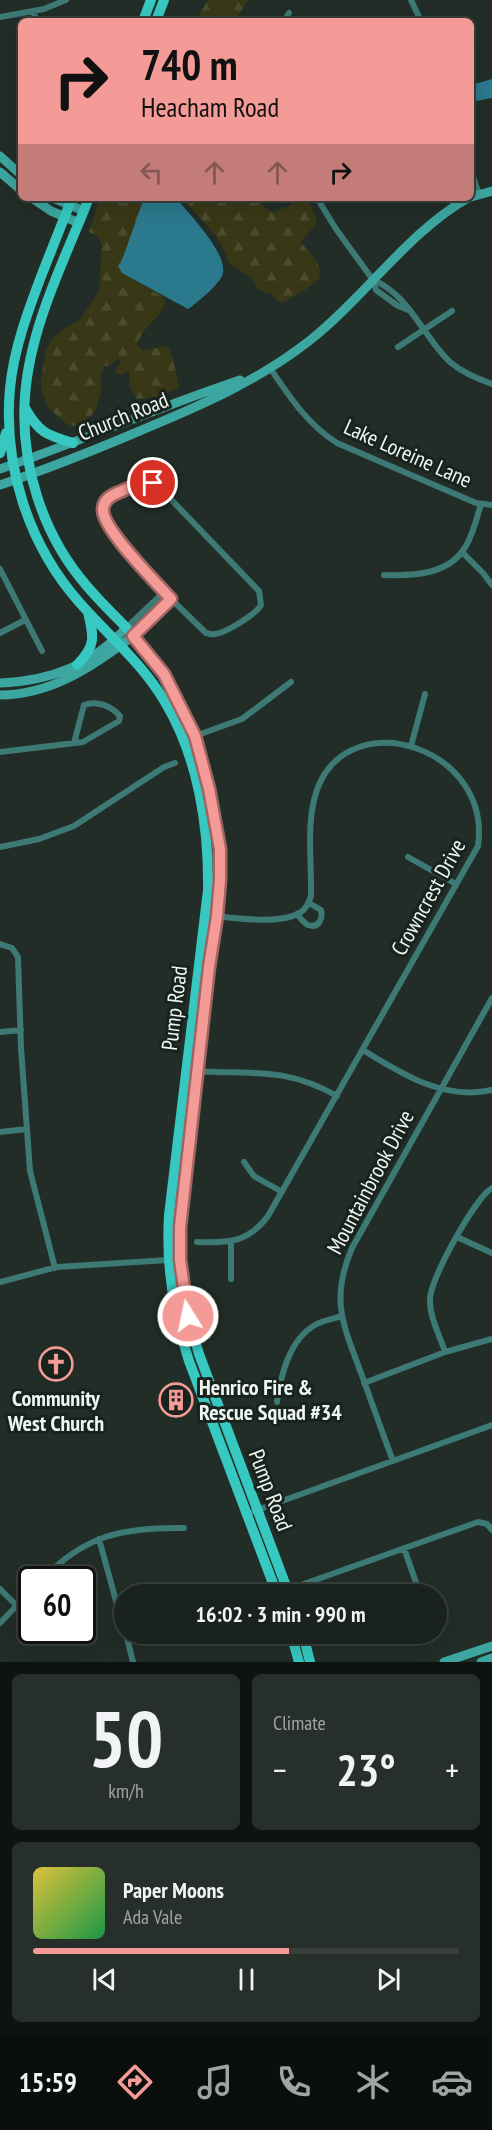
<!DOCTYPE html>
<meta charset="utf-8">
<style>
:root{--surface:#1a221d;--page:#272f2a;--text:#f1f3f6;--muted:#9fa4a4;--line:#383f3b;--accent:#f59b97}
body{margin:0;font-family:"PT Sans Narrow",sans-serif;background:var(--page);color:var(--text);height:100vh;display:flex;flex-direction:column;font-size:22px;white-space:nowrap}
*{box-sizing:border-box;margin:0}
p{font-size:20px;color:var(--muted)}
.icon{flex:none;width:33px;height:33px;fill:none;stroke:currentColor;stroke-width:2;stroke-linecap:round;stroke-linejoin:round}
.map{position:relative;height:1662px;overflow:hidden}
.details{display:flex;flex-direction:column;gap:12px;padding:12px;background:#0e1310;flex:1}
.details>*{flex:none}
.banner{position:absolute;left:18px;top:18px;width:456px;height:183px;border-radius:9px;box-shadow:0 6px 24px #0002,0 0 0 2px var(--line);background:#f59b97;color:#111;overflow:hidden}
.speed{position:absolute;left:18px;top:1566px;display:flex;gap:12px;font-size:30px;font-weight:700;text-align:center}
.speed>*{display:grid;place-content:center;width:78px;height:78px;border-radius:50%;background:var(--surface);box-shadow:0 6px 24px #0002,0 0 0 2px var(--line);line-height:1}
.speed .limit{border:3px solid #111;border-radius:9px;background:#fff;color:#111}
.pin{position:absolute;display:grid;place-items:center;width:51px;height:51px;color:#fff;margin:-26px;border:3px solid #fff;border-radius:50%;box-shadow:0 2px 6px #0007}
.me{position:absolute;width:66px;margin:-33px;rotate:350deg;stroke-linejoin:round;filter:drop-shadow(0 0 4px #0008)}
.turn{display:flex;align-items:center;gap:21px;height:126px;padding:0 24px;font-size:27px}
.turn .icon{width:78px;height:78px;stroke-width:2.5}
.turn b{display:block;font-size:42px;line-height:51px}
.lanes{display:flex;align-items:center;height:57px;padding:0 24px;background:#0003;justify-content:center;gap:30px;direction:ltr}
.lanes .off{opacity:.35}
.big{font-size:45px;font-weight:700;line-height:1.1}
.details .card{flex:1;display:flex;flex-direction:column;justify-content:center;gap:9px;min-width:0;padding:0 21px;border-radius:9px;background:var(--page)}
.details .dial{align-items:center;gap:0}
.dial b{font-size:78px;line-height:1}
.song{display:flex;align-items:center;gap:18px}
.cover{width:72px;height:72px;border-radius:9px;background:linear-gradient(135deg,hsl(50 70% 55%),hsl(140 70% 35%))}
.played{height:6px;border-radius:3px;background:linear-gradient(90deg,var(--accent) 60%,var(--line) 60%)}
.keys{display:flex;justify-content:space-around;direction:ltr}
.heat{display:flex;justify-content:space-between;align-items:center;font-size:33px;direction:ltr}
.details .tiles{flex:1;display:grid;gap:12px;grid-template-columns:1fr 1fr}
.card:last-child{grid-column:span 2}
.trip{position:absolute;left:114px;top:1584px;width:333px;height:60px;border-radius:30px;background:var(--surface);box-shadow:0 6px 24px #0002,0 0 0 2px var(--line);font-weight:700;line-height:60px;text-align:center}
.tabs{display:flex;height:96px;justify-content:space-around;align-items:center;background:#0a0e0c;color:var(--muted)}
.tabs .icon{width:42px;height:42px}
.tabs .current{color:var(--accent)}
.tabs b{font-size:27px;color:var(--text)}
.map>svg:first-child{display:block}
.forest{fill:url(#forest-firs)}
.water{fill:#2b798d}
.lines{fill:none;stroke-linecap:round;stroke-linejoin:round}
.minor{stroke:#3d7975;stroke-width:6}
.secondary{stroke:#3da6a0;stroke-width:9}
.primary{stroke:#36c8c1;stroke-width:10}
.route-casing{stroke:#9f6562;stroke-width:15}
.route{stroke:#f59b97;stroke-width:10}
.labels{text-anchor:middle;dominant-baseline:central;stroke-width:6;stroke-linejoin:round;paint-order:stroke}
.street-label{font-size:22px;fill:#eff6f2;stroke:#19231e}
.poi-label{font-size:22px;font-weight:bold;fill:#eff6f2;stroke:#19231e;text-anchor:start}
</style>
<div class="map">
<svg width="492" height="1662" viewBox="0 0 492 1662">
<defs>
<pattern id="forest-firs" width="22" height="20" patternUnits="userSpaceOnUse" patternTransform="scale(1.5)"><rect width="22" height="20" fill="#393816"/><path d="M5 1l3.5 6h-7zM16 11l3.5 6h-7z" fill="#4c4c2d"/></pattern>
</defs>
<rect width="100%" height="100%" fill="#222d27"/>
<path class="forest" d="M208 0H248L235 21H195Z
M100 198H144L122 273 162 296 166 302C159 319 144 325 137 344L143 351 165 346 169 348C173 358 178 378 179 388L158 397 137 399 129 385 130 374 127 371 122 375 115 373 121 361 117 359 111 365 104 366 100 378 102 387 96 409 90 417 74 426 67 424 48 408 41 387V380L46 351 52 339 68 326 80 320 99 291 102 244 98 236 89 232Z
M183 198H260L262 205 270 212C284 211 296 199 309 202L317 220 314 227 300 242C309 252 324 264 319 279L305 290 282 303 278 301 271 293 267 294 257 288 253 279 229 263C223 237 199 219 183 198Z"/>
<path class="water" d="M492 79V98L471 102V85Z
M144 198H176C188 213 231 256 222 276 219 284 196 304 188 309L122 273 118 266 121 263Z"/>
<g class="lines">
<path class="minor" d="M411 0 421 21
M34 11 36 21
M0 17 44 9 66 0
M284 21 289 13
M471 171 479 194
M317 198 336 229 373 280 376 290 398 306 408 310
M373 280C409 294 423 337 450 362 463 373 477 378 492 384
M398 347 452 311
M270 368C289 396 307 424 337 443L476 503 492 505
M148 482 161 489 259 591 261 605C256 614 226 633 215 634 211 635 210 634 206 633L171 599 123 546 104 516V503L114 494Z
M462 552 483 573 492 585
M0 569 42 651
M384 575C414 576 451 575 467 544 474 531 477 517 481 504
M126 628 164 592
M0 633 25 620
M133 636 171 599
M195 736 242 719 291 682
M411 746 425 694
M0 752 83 742 119 721 120 716C111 706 97 700 84 705L74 743
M0 847 39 839 74 826 164 767 175 763
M408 857 456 884
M297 914C300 918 304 923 308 925 319 929 323 918 321 910L309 903
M0 944 12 948 18 957 21 1048 30 1171 55 1268
M0 1032 21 1030
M363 1050C402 1074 444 1101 492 1090
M195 1071C251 1075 284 1066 337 1096
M0 1132 27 1129
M244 1162 254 1176 282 1192
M457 1237 492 1253
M197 1242C228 1243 248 1243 268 1216L478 846C492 748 352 703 318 787 305 821 312 861 311 896 309 902 306 909 301 912 282 926 227 917 205 915
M231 1242V1279
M0 1282 57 1267 168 1260
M445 1352C440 1336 429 1316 430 1299 430 1279 475 1198 492 1188
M364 1383 445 1352 492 1339
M277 1402C281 1375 289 1340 315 1325 323 1320 333 1319 342 1316
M393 1461C382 1432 372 1403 361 1373 343 1324 330 1300 352 1248L492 998
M246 1514 492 1425
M99 1539 124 1630
M404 1548 420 1594
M42 1580C84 1535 124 1527 184 1528
M0 1589 17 1606
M287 1590 478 1522 487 1524 492 1530
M0 1623 32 1590
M126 1634 133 1662"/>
<path class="secondary" d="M0 156 21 175
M0 172 21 190
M471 197 492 191
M32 198 51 211 79 223
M53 198 84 211
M0 469C81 441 159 407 240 380
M0 485C50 468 100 448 149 427 204 404 261 379 309 341 363 299 408 232 468 198
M0 683C51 681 91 665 126 628
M0 695C51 695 94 666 133 636
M444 1662 492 1646
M481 1662 492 1658"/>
<path class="primary" d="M143 21 151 0
M156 21 164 0
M72 198C62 223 52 249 42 274 28 311 14 348 10 388 3 465 28 544 79 602 108 635 143 664 165 702 198 757 209 826 208 890L169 1215C166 1266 173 1313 189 1361L277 1594
M89 198C64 261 30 327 25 396 20 463 42 534 86 585 111 615 143 640 164 673 202 732 219 811 220 881L182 1206C178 1257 183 1305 199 1354L289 1594
M25 408C39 433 47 435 73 443
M0 453 6 433
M77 665C96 646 94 637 88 612
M291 1634 299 1662
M303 1634 310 1662"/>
</g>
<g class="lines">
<defs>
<path id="route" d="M153 483C142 481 127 489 117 493 110 496 103 501 103 510 103 530 157 583 171 599L133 636 164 674 195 736 209 789 220 849V880L217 916 209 967 180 1227V1260L188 1316"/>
</defs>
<use href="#route" class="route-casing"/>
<use href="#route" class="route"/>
</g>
<defs>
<symbol id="church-ring" viewBox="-11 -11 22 22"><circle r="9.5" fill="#19231e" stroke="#f59b97" stroke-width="1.5"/><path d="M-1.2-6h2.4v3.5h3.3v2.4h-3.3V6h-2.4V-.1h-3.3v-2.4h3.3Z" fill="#f59b97"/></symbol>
<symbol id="building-ring" viewBox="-11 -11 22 22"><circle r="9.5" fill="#19231e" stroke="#f59b97" stroke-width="1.5"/><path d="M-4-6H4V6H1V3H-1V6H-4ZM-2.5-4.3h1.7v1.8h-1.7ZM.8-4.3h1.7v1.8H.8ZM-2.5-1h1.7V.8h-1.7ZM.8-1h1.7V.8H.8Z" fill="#f59b97"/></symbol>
</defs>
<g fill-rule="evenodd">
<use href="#church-ring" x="37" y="1345" width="38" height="38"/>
<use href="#building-ring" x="157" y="1381" width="38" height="38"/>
</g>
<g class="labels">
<g class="street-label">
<text transform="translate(123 416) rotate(-22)">Church Road</text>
<text transform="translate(408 453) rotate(24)">Lake Loreine Lane</text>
<text transform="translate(428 897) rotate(-61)">Crowncrest Drive</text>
<text transform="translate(174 1008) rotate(-83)">Pump Road</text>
<text transform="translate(370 1182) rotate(-62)">Mountainbrook Drive</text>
<text transform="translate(271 1490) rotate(69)">Pump Road</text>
</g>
<g class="poi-label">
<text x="199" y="1387">Henrico Fire &amp;<tspan x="199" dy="25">Rescue Squad #34</tspan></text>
<text x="56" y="1398" text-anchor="middle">Community<tspan x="56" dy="25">West Church</tspan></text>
</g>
</g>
</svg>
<div class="speed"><div class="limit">60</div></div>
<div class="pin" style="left:153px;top:483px;background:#d93025"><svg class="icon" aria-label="arrive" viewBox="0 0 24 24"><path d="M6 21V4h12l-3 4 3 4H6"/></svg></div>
<svg class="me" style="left:188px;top:1316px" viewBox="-20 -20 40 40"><circle r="17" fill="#f59b97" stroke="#fff" stroke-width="3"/><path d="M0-11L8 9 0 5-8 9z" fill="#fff"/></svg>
<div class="trip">16:02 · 3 min · 990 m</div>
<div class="banner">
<div class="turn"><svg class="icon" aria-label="right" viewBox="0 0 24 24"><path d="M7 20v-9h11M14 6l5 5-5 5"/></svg><div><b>740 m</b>Heacham Road</div></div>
<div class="lanes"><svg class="icon off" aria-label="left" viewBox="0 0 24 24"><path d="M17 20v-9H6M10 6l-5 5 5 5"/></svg><svg class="icon off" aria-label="ahead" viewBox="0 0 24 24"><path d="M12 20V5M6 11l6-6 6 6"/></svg><svg class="icon off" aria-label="ahead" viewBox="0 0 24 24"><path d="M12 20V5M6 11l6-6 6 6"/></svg><svg class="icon" aria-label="right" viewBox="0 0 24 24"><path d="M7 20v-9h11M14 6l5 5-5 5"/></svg></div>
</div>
</div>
<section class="details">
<div class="tiles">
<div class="card dial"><b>50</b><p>km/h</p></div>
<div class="card"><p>Climate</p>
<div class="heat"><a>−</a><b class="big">23°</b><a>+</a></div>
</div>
<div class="card">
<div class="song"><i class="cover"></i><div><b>Paper Moons</b><p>Ada Vale</p></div></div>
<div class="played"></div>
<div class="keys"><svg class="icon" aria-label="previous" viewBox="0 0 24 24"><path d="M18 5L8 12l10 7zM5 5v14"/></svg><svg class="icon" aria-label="pause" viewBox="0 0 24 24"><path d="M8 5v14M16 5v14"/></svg><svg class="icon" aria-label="next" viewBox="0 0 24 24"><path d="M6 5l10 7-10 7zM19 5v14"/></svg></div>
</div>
</div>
</section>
<nav class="tabs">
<b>15:59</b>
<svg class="icon current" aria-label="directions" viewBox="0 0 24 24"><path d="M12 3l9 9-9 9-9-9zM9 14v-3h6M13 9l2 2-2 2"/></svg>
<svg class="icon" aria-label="music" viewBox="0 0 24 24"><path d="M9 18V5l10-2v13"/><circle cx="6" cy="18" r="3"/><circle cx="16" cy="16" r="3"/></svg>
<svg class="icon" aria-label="phone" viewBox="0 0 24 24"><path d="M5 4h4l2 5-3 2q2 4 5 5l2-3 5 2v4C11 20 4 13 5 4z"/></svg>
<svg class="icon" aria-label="climate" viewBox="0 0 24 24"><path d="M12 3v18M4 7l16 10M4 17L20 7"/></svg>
<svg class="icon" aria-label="car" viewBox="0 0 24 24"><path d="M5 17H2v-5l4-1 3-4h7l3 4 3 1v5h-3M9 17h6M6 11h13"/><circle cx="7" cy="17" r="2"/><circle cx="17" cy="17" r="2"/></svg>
</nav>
